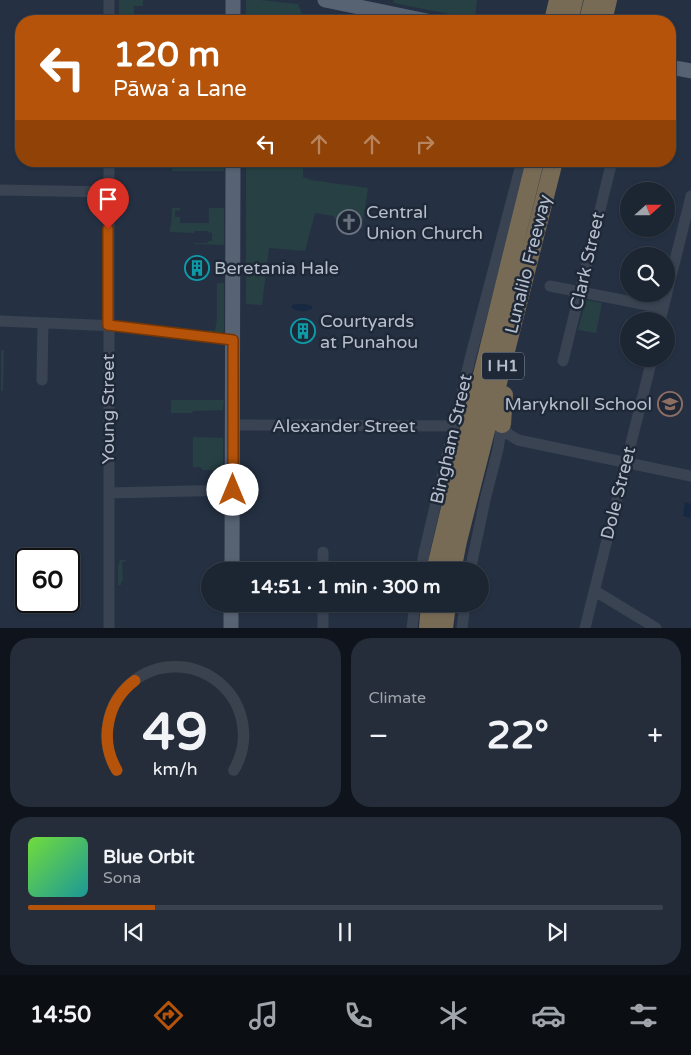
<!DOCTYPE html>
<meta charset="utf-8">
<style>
:root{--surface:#1c2532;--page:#252d3a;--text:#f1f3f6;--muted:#a0a5ac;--line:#3a424d;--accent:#b45309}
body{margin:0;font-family:"Varela Round",sans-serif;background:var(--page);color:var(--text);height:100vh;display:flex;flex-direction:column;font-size:19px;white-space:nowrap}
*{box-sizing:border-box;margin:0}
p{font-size:16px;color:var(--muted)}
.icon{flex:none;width:28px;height:28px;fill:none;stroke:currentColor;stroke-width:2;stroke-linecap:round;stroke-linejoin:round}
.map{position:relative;height:628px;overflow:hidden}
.details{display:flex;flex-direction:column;gap:10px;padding:10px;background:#0f141c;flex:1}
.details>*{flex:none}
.top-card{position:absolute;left:15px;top:15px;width:661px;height:152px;border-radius:20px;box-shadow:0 1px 4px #0004,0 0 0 1px var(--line);background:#b45309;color:#fff;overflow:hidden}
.needle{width:32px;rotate:69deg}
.fabs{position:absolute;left:620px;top:182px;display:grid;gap:10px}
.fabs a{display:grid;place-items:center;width:55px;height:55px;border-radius:50%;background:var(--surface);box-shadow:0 1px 4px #0004,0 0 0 1px var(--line);font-size:25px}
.speed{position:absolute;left:15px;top:548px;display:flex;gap:10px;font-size:25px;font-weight:700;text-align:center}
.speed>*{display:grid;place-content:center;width:65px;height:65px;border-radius:50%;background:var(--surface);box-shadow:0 1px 4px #0004,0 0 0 1px var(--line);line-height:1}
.speed .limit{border:2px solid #111;border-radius:8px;background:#fff;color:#111}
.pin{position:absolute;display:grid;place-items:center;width:42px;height:42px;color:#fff;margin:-51px -21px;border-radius:50% 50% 50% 0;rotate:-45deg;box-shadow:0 0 5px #0007}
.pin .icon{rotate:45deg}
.me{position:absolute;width:55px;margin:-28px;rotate:0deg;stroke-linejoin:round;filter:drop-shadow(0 0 4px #0008)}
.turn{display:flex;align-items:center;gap:18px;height:105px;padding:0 15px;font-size:22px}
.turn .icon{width:65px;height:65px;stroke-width:2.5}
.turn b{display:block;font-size:35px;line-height:42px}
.lanes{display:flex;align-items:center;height:48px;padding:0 15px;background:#0003;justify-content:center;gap:25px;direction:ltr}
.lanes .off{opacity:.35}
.big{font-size:38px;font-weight:800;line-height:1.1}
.details .tile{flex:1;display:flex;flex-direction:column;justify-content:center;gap:8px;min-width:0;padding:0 18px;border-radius:20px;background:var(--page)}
.details .dial{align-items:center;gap:0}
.dial svg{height:130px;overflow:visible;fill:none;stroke:var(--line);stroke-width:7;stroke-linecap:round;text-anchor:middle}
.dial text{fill:var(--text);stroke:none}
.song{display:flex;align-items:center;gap:15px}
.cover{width:60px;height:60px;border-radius:8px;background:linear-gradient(135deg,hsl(100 70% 55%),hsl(180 70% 35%))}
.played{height:5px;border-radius:2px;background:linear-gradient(90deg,var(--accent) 20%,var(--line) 20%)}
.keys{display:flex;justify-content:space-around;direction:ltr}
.heat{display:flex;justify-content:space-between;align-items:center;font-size:28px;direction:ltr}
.details .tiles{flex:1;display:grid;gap:10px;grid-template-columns:1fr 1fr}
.tile:last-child{grid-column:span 2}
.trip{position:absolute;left:201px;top:562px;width:288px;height:50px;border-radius:25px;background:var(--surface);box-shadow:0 1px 4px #0004,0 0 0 1px var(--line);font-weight:800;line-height:50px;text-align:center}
.dock{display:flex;height:80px;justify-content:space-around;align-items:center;background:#0b0f14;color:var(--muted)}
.dock .icon{width:35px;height:35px}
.dock .active{color:var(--accent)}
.dock b{font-size:22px;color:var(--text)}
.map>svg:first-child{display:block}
.green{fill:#274043}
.water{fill:#172842}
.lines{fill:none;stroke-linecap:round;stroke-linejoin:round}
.minor{stroke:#394352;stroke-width:11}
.major{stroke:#576272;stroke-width:15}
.highway{stroke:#786b56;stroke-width:18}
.route-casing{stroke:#753606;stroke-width:12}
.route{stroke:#b45309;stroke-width:9}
.labels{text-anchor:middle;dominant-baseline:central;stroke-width:5;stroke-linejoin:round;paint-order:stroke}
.shield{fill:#1e2837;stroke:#88919f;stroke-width:1}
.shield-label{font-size:16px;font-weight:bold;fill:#b6becc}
.poi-label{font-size:18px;fill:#b6becc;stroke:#1e2837;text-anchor:start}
.street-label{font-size:18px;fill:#b6becc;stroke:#1e2837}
</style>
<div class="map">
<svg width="691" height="628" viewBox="0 0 691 628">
<rect width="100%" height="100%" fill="#253143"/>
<path class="green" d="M119 0H143V6H134V21H119Z
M246 0H260L298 4 305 21H246Z
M394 0H477L475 19 393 3Z
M173 161H224V171H172Z
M246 161H303V177L311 180 368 188 362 228H345L333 216 315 213 305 251 269 248 262 305 246 304Z
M172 208H180V210L175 211V217H180V223H209V208H224V245L194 244V243H207L208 241H212V233L208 232V231H195L194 233 170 232V226H171Z
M217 283H224V331L223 333 220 334 175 328 176 327 209 332 210 330 215 331 217 318Z
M586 300 602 303 596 333 578 330Z
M1 350H4L3 391H1Z
M171 400H224L223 410 193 411 192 413H171Z
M193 437 223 438V488H213V470H202L201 467H193Z
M120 560H126V561L122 562 123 581H121V585H118V566Z"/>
<path class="water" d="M297 304H305L312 306V309C304 312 299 312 292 308V305Z
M685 502 691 504 690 518 683 516Z"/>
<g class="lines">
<path class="minor" d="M109 21V0
M109 161V628
M0 190 109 192
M550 286 663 308
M0 321 116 326 233 340
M660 321 691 196
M563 361 612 161
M42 380 43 323
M502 424 508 434 518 440 691 476
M233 425 454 426
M109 493 233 490
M323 571V552
M421 571 424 553 470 359 522 161
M470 571 485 500 498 449 502 424
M595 591 656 628
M323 628V604
M412 628 415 604
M462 628 465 604
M585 628 652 359"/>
<path class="major" d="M325 0 427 21
M233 21V0
M670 67 691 71
M232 571 233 161
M231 628V604"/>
<path class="highway" d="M553 21 558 0
M569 21 574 0
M588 21 593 0
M603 21 608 0
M502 424 504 395
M435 571 478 391 535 161
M452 571 458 541 554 161
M428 628 430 604
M444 628 447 604"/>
</g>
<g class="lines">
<defs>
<path id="route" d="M108 229V325L233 340V490"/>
</defs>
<use href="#route" class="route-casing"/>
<use href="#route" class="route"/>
</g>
<defs>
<symbol id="church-ring" viewBox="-11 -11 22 22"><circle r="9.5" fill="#1e2837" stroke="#6b7280" stroke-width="1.5"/><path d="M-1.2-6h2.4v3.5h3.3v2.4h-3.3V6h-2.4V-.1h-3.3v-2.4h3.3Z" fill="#6b7280"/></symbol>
<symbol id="building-ring" viewBox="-11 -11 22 22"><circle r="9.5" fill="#1e2837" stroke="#0f9aa8" stroke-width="1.5"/><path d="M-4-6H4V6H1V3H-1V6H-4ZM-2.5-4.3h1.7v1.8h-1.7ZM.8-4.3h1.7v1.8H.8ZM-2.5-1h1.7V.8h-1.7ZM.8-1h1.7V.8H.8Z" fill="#0f9aa8"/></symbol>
<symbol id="school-ring" viewBox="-11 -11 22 22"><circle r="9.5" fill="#1e2837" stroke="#8d6e63" stroke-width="1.5"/><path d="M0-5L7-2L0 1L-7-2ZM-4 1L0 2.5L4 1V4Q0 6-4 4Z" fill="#8d6e63"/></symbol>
</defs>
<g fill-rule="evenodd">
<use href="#church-ring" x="335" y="208" width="28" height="28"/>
<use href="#building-ring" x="183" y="254" width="28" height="28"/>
<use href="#building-ring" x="289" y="317" width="28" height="28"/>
<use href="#school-ring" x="656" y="390" width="28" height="28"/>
</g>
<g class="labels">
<rect class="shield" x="482" y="352.5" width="42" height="27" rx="4"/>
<g class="shield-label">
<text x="503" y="366">I H1</text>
</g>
<g class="poi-label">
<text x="366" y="212">Central<tspan x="366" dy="21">Union Church</tspan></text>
<text x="214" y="268">Beretania Hale</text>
<text x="320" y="321">Courtyards<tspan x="320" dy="21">at Punahou</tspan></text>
<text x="652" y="404" text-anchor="end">Maryknoll School</text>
</g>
<g class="street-label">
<text transform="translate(587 261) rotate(-77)">Clark Street</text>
<text transform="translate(528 264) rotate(-76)">Lunalilo Freeway</text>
<text transform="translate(108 409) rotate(-90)">Young Street</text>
<text x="344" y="426">Alexander Street</text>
<text transform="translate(451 439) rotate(-77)">Bingham Street</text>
<text transform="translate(618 493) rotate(-76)">Dole Street</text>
</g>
</g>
</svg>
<div class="fabs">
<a><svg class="needle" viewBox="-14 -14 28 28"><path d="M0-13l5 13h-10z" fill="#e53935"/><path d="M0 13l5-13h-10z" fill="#a0a5ac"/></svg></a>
<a><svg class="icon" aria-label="search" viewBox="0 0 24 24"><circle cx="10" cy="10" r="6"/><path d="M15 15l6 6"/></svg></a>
<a><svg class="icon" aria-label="layers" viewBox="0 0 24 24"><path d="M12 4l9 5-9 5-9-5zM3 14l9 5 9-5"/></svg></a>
</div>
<div class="speed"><div class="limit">60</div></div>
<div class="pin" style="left:108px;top:229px;background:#d93025"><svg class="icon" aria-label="arrive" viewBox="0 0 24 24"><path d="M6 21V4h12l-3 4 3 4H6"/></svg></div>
<svg class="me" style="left:233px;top:490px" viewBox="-20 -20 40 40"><circle r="19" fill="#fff"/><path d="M0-13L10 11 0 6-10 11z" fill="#b45309"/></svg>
<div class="trip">14:51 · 1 min · 300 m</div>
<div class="top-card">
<div class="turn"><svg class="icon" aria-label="left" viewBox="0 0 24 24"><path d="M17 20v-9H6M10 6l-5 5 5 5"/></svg><div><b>120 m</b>Pāwaʻa Lane</div></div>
<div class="lanes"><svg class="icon" aria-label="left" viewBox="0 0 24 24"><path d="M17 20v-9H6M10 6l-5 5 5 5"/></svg><svg class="icon off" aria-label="ahead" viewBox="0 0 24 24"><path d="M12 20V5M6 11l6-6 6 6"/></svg><svg class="icon off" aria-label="ahead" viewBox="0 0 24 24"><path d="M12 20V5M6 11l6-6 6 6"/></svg><svg class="icon off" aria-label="right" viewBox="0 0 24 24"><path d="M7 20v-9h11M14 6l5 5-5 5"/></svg></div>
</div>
</div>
<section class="details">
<div class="tiles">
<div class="tile dial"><svg viewBox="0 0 100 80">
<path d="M14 69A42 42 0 1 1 86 69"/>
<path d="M14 69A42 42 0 0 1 25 14" stroke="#b45309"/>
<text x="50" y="56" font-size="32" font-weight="700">49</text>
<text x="50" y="72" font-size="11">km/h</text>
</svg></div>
<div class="tile"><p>Climate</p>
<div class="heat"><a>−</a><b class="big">22°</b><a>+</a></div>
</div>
<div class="tile">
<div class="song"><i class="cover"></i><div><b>Blue Orbit</b><p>Sona</p></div></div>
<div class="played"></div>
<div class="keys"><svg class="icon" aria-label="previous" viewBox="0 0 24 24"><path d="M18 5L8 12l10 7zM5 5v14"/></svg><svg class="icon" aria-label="pause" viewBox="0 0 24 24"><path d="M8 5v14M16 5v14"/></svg><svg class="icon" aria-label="next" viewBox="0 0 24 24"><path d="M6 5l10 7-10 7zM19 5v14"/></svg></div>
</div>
</div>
</section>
<nav class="dock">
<b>14:50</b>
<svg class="icon active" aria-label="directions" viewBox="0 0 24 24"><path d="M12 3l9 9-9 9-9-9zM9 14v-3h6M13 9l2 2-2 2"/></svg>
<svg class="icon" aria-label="music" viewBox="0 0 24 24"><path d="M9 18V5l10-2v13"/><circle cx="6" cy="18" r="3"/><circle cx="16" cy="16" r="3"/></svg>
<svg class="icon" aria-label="phone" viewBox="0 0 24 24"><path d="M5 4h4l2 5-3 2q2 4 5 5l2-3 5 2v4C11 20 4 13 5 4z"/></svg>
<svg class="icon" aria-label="climate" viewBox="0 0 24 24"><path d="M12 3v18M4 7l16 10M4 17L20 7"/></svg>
<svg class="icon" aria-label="car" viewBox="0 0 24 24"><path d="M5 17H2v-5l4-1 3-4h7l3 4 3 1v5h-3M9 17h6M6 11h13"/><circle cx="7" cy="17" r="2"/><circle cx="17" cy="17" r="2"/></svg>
<svg class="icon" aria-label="filters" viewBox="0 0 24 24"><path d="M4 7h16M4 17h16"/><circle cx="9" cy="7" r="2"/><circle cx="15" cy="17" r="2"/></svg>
</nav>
